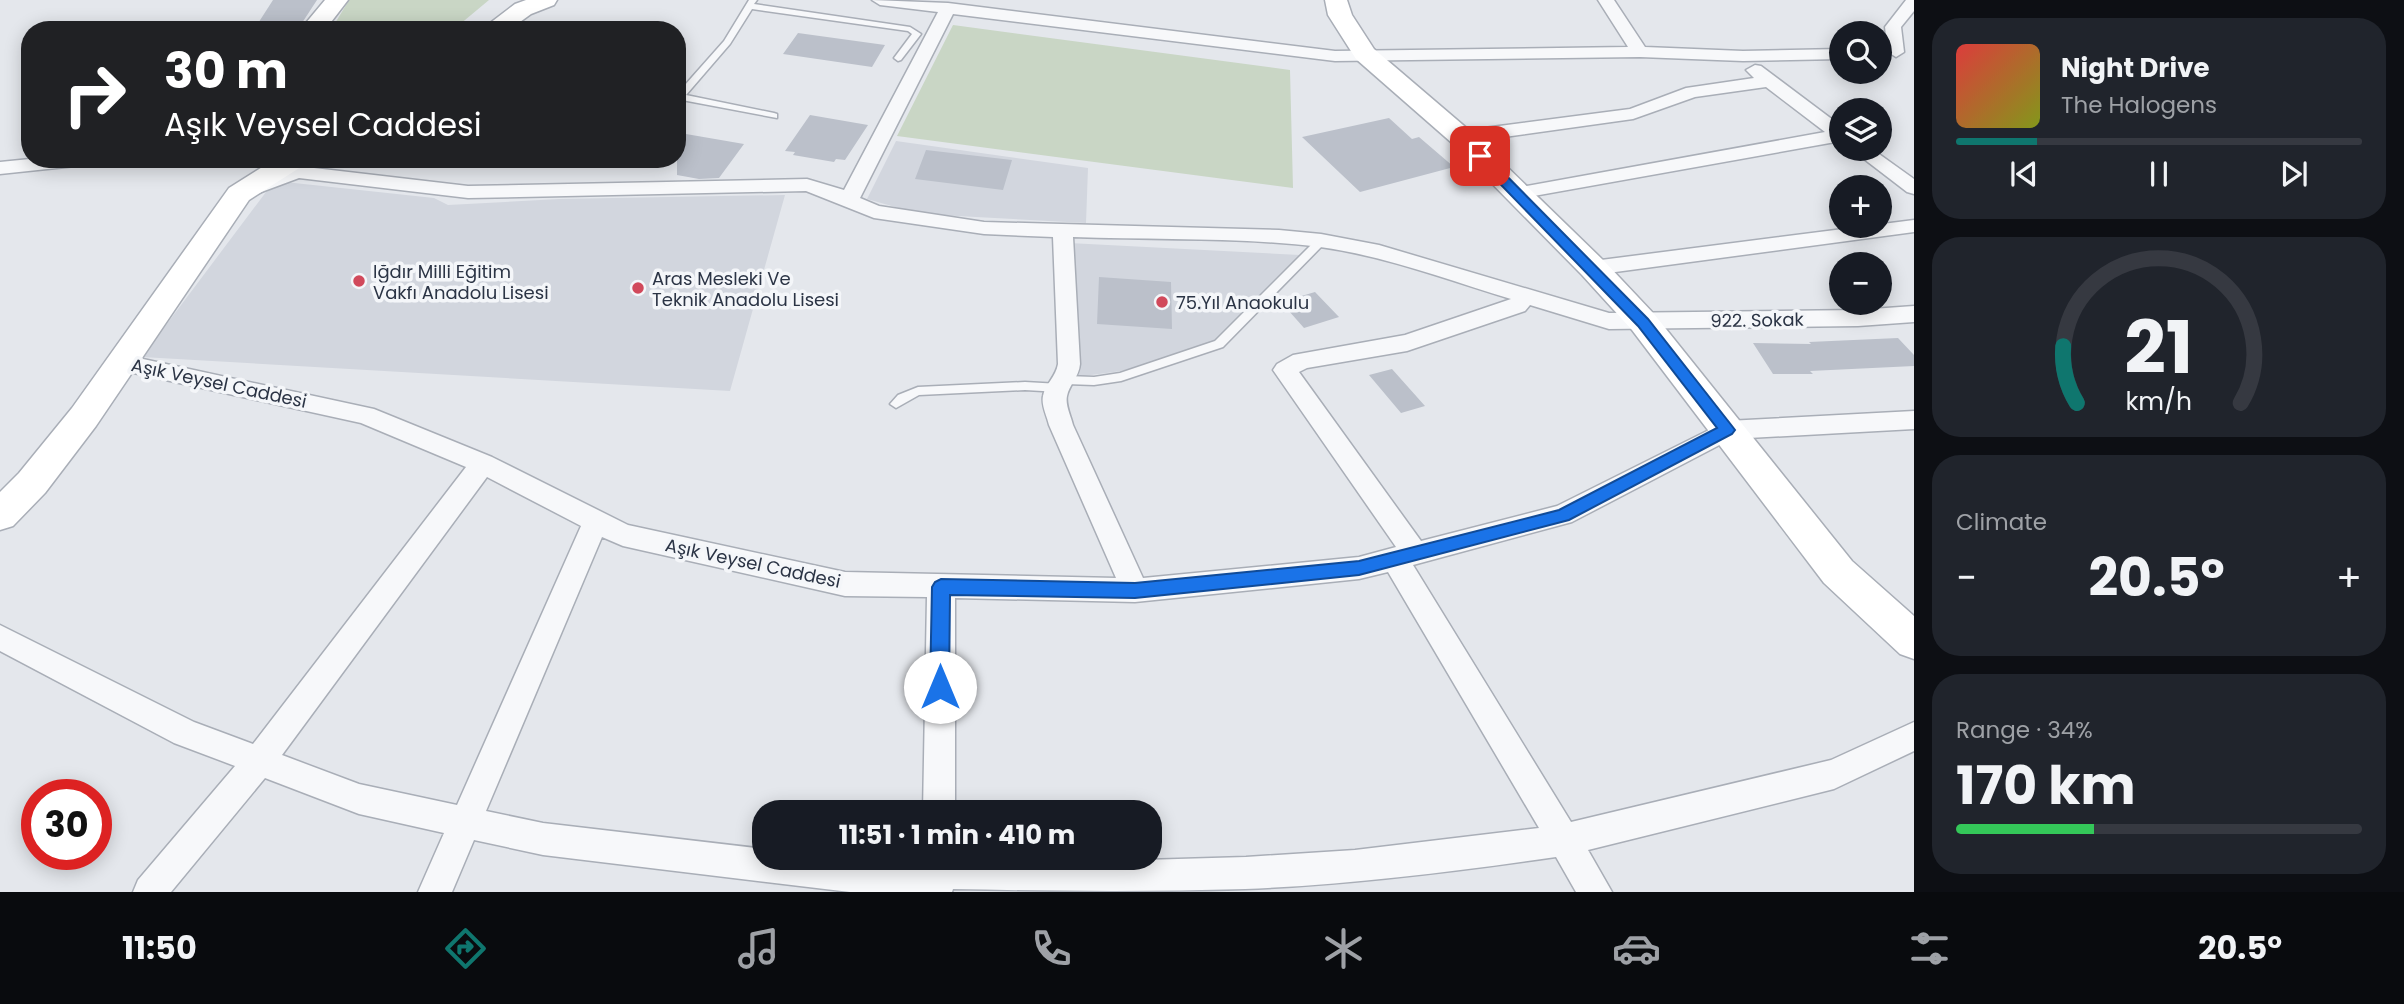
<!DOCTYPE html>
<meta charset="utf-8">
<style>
:root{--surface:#171b24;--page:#20242c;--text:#f1f3f6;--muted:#9ea1a6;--line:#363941;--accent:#0f766e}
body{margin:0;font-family:Poppins,sans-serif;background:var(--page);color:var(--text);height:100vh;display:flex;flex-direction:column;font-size:26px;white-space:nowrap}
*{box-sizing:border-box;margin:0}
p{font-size:23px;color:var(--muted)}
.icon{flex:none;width:38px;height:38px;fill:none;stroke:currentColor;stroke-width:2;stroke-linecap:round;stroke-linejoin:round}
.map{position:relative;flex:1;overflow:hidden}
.details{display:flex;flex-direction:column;gap:18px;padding:18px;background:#0d0f14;width:490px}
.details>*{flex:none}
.banner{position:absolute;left:21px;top:21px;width:665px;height:147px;border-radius:28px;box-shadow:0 4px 18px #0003;background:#202124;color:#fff;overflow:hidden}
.buttons{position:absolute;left:1829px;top:21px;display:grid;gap:14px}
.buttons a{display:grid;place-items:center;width:63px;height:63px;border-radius:50%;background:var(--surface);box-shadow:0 4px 18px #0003;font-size:35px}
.speed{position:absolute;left:21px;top:779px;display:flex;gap:14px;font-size:35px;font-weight:700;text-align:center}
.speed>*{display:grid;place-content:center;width:91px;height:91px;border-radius:50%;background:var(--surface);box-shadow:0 4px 18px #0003;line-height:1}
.speed .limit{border:10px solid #d22;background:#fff;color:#111}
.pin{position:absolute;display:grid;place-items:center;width:60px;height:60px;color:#fff;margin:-30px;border-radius:14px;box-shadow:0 4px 10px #0006}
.me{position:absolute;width:77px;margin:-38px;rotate:0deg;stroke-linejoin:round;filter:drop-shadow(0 0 5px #0008)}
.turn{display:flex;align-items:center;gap:24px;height:147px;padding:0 28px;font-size:32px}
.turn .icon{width:91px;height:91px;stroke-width:2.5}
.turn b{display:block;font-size:49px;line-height:60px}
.big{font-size:52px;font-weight:700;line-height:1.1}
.details .tile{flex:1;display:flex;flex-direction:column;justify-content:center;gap:10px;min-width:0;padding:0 24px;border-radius:28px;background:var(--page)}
.details .dial{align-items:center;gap:0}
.dial svg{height:182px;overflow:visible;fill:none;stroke:var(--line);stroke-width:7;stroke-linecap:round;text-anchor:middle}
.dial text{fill:var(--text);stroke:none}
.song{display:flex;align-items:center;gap:21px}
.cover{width:84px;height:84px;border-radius:10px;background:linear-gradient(135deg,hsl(0 70% 55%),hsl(70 70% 35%))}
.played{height:7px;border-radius:4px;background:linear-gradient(90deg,var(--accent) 20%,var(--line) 20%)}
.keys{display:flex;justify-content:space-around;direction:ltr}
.heat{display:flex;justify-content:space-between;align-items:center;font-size:38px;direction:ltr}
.charge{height:10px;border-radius:5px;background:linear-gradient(90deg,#34c759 34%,var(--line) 0)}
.trip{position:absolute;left:752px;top:800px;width:410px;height:70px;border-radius:28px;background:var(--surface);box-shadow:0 4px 18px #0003;font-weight:700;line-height:70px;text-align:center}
.tabs{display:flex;height:112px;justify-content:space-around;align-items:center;background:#090b0e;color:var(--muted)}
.tabs .icon{width:49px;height:49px}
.tabs .active{color:var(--accent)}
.tabs b{font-size:32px;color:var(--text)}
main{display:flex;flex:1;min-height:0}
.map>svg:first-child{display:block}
.built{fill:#d2d6de}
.green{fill:#c9d6c5}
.building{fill:#bbc0ca}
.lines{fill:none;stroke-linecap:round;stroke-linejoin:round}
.lane-casing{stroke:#a9aeb7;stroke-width:3}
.street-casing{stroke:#a9aeb7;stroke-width:3}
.secondary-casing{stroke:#a9aeb7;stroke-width:3}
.lane{fill:#f7f8fa;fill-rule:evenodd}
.street{fill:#f7f8fa;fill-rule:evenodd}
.secondary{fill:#fff;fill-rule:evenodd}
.route{fill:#1a73e8;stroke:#114b97;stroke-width:2}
.poi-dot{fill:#d1495b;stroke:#f4f6f9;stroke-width:2.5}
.labels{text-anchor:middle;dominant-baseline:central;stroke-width:7;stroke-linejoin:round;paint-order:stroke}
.poi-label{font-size:18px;fill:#2b3445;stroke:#f4f6f9;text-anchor:start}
.street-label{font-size:18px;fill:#2b3445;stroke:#f4f6f9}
</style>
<main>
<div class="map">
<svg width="1914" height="892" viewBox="0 0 1914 892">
<rect width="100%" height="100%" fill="#e4e7ec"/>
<path class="built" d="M896 141 1088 168 1086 223 920 214 867 199Z
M285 182 434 198 448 205 559 199 785 195 730 391 142 357 266 192Z
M1069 243 1300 255 1208 349 1121 371 1069 378Z"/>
<path class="green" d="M349 0H489L453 30H331Z
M953 25 1290 70 1293 188 897 136Z"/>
<path class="building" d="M273 0H317L300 26 255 28Z
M798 33 885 45 872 67 783 54Z
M810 115 868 125 845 160 836 159 834 162 793 155 795 152 785 151Z
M1389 118 1412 139 1419 137 1454 167 1360 192 1302 137Z
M686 134 744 144 719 178 699 179 677 175V144Z
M926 150 1012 160 1003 190 915 179Z
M1099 277 1171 282 1172 329 1097 324Z
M1315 292 1339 317 1304 328 1281 302Z
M1898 338 1914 355V366L1810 371 1813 374H1773L1753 343 1811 344 1809 342Z
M1392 369 1425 406 1401 413 1369 375Z"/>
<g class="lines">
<defs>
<path id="lane" d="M749 0H757L754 4 910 27 921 34 901 60 898 61 894 58 912 34 908 31 752 9 730 44 686 95 774 113 777 114V118L682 100 677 103V94L724 41Z
M1321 238 1326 241 1325 243 1223 347 1121 381 1094 385 1066 384 1060 380 1066 376 1094 377 1120 373 1215 341 1317 239Z
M1025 382 1060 384 1066 388 1060 392 1025 390 919 395 896 408 890 404 898 395 918 387Z"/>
<path id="street" d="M872 0 948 3 1335 51 1628 47 1598 0H1614L1645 47 1743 51 1841 49V59L1743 61 1640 57 1335 61 953 14 860 198 879 206 984 222 1279 230 1321 234 1379 245 1609 313 1858 310 1914 306V322L1858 326 1609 329 1530 305 1525 311 1407 351 1307 368 1299 372 1421 541 1557 506 1727 421 1914 411V429L1731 439 1572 522 1413 565 1571 822 1831 760 1914 722V751L1834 789 1588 850 1612 892H1576L1556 857C1453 872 1349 885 1245 889 1148 892 1051 891 953 889L952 892H850L543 855 474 840 452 892H418L444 833 359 814 265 778 171 892H133L138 880 235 766 174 743 0 651V625L194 722 253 744 466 467 361 423 120 370 112 368 109 362 112 356 120 354 374 409 492 457 628 525 845 572 1116 578 1049 425C1047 416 1041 405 1043 396 1045 384 1056 377 1058 364L1053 237 984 234 874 218 806 191 468 198 299 178 256 194 249 192 246 188 249 184 297 166 468 186 807 179 844 190 938 12 880 5ZM1073 237C1155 240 1239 237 1320 247 1385 256 1448 280 1511 299L1405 335 1293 355 1277 364 1273 370 1396 547 1359 557 1143 578 1073 425C1071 416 1065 405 1067 396 1069 385 1079 377 1080 364ZM487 477 581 526 457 805 359 784 282 755ZM602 537 623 546 845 596 927 597 923 812H955V598L1135 602 1359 579 1388 572 1539 828 1355 850 1246 857 1144 860 933 858 926 860 923 868 836 858H765V849L543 823 486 811Z
M1906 0H1914V11L1901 27 1904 52 1896 57 1888 52 1885 27Z
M1755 65 1761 66 1841 126V141L1517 199 1510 197 1507 193 1510 189 1825 132 1766 87 1695 97 1633 119 1461 143 1452 137 1461 131 1630 109 1686 88 1754 78 1746 70Z
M1851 149H1872L1914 179V194L1907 192Z
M30 159H94L85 165 0 174V162Z
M1914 220V232L1593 275 1586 273 1582 268 1586 263 1593 261Z"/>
<path id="secondary" d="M325 0H348L325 30H300Z
M526 0H557L554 5 531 14 509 30H481L515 4Z
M1325 0H1347L1352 15 1374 49 1470 131 1604 261 1654 314 1852 561 1914 616V659L1900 654 1824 583 1632 330 1582 275 1452 143 1356 59 1328 15Z
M275 159H307L304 165 249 200 96 426 45 493 13 526 0 530V492L19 473 72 408 229 188Z"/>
</defs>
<use href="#lane" class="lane-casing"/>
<use href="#street" class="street-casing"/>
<use href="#secondary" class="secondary-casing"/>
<use href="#lane" class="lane"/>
<use href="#street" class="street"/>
<use href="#secondary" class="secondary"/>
</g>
<path class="route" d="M1480 152 1484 153 1648 319 1732 426 1735 430 1732 434 1569 520 1359 575 1135 598 950 595 949 687 947 693 940 696 933 693 930 687 932 587 935 582 941 579 1135 583 1359 561 1559 510 1717 428 1638 326 1475 158 1473 156Z"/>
<g class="poi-dot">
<circle cx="359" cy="281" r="7"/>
<circle cx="638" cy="288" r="7"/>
<circle cx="1162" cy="302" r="7"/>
</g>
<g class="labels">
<g class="poi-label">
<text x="373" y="271">Iğdır Milli Eğitim<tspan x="373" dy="21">Vakfı Anadolu Lisesi</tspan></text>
<text x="652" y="278">Aras Mesleki Ve<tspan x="652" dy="21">Teknik Anadolu Lisesi</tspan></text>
<text x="1176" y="302">75.Yıl Anaokulu</text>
</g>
<g class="street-label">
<text transform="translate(1757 320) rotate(-1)">922. Sokak</text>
<text transform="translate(219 383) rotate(12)">Aşık Veysel Caddesi</text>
<text transform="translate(753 563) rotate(12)">Aşık Veysel Caddesi</text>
</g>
</g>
</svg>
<div class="buttons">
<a><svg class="icon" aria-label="search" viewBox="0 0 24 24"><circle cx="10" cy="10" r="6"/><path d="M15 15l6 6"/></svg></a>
<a><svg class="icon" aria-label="layers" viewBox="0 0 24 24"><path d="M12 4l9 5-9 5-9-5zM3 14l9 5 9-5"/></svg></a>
<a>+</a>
<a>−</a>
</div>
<div class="speed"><div class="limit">30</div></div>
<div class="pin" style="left:1480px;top:156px;background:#d93025"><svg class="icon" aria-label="arrive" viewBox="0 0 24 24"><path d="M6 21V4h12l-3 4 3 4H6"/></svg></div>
<svg class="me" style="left:940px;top:687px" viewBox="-20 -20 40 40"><circle r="19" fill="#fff"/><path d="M0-13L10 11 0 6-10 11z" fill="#1a73e8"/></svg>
<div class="trip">11:51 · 1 min · 410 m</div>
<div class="banner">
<div class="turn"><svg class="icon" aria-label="right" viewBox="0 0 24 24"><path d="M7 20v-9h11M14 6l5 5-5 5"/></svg><div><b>30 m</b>Aşık Veysel Caddesi</div></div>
</div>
</div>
<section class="details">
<div class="tile">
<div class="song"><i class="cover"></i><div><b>Night Drive</b><p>The Halogens</p></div></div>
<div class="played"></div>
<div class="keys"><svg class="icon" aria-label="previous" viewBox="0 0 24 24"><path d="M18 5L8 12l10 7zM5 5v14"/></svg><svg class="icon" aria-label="pause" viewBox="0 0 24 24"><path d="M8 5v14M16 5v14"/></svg><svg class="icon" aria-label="next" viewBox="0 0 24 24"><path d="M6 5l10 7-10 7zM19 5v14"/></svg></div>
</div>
<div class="tile dial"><svg viewBox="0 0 100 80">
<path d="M14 69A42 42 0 1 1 86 69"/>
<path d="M14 69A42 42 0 0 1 8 44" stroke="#0f766e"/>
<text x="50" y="56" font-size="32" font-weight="700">21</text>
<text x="50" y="72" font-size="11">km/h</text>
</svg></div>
<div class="tile"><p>Climate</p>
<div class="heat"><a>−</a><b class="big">20.5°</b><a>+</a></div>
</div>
<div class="tile"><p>Range · 34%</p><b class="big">170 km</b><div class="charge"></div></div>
</section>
</main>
<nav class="tabs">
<b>11:50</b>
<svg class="icon active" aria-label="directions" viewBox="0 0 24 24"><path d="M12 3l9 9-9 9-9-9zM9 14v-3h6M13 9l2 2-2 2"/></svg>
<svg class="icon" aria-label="music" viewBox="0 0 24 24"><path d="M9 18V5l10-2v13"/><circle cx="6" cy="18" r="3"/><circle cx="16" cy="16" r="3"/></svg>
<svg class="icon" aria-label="phone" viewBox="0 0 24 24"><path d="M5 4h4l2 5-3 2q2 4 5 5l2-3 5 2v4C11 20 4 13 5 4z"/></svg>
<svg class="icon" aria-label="climate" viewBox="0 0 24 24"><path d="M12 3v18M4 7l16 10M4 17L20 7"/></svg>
<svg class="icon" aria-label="car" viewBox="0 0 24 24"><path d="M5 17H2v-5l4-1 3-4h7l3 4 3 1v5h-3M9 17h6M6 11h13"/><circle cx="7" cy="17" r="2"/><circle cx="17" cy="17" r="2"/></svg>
<svg class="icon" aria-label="filters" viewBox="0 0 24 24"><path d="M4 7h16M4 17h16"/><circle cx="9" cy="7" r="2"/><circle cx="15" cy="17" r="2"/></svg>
<b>20.5°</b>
</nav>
